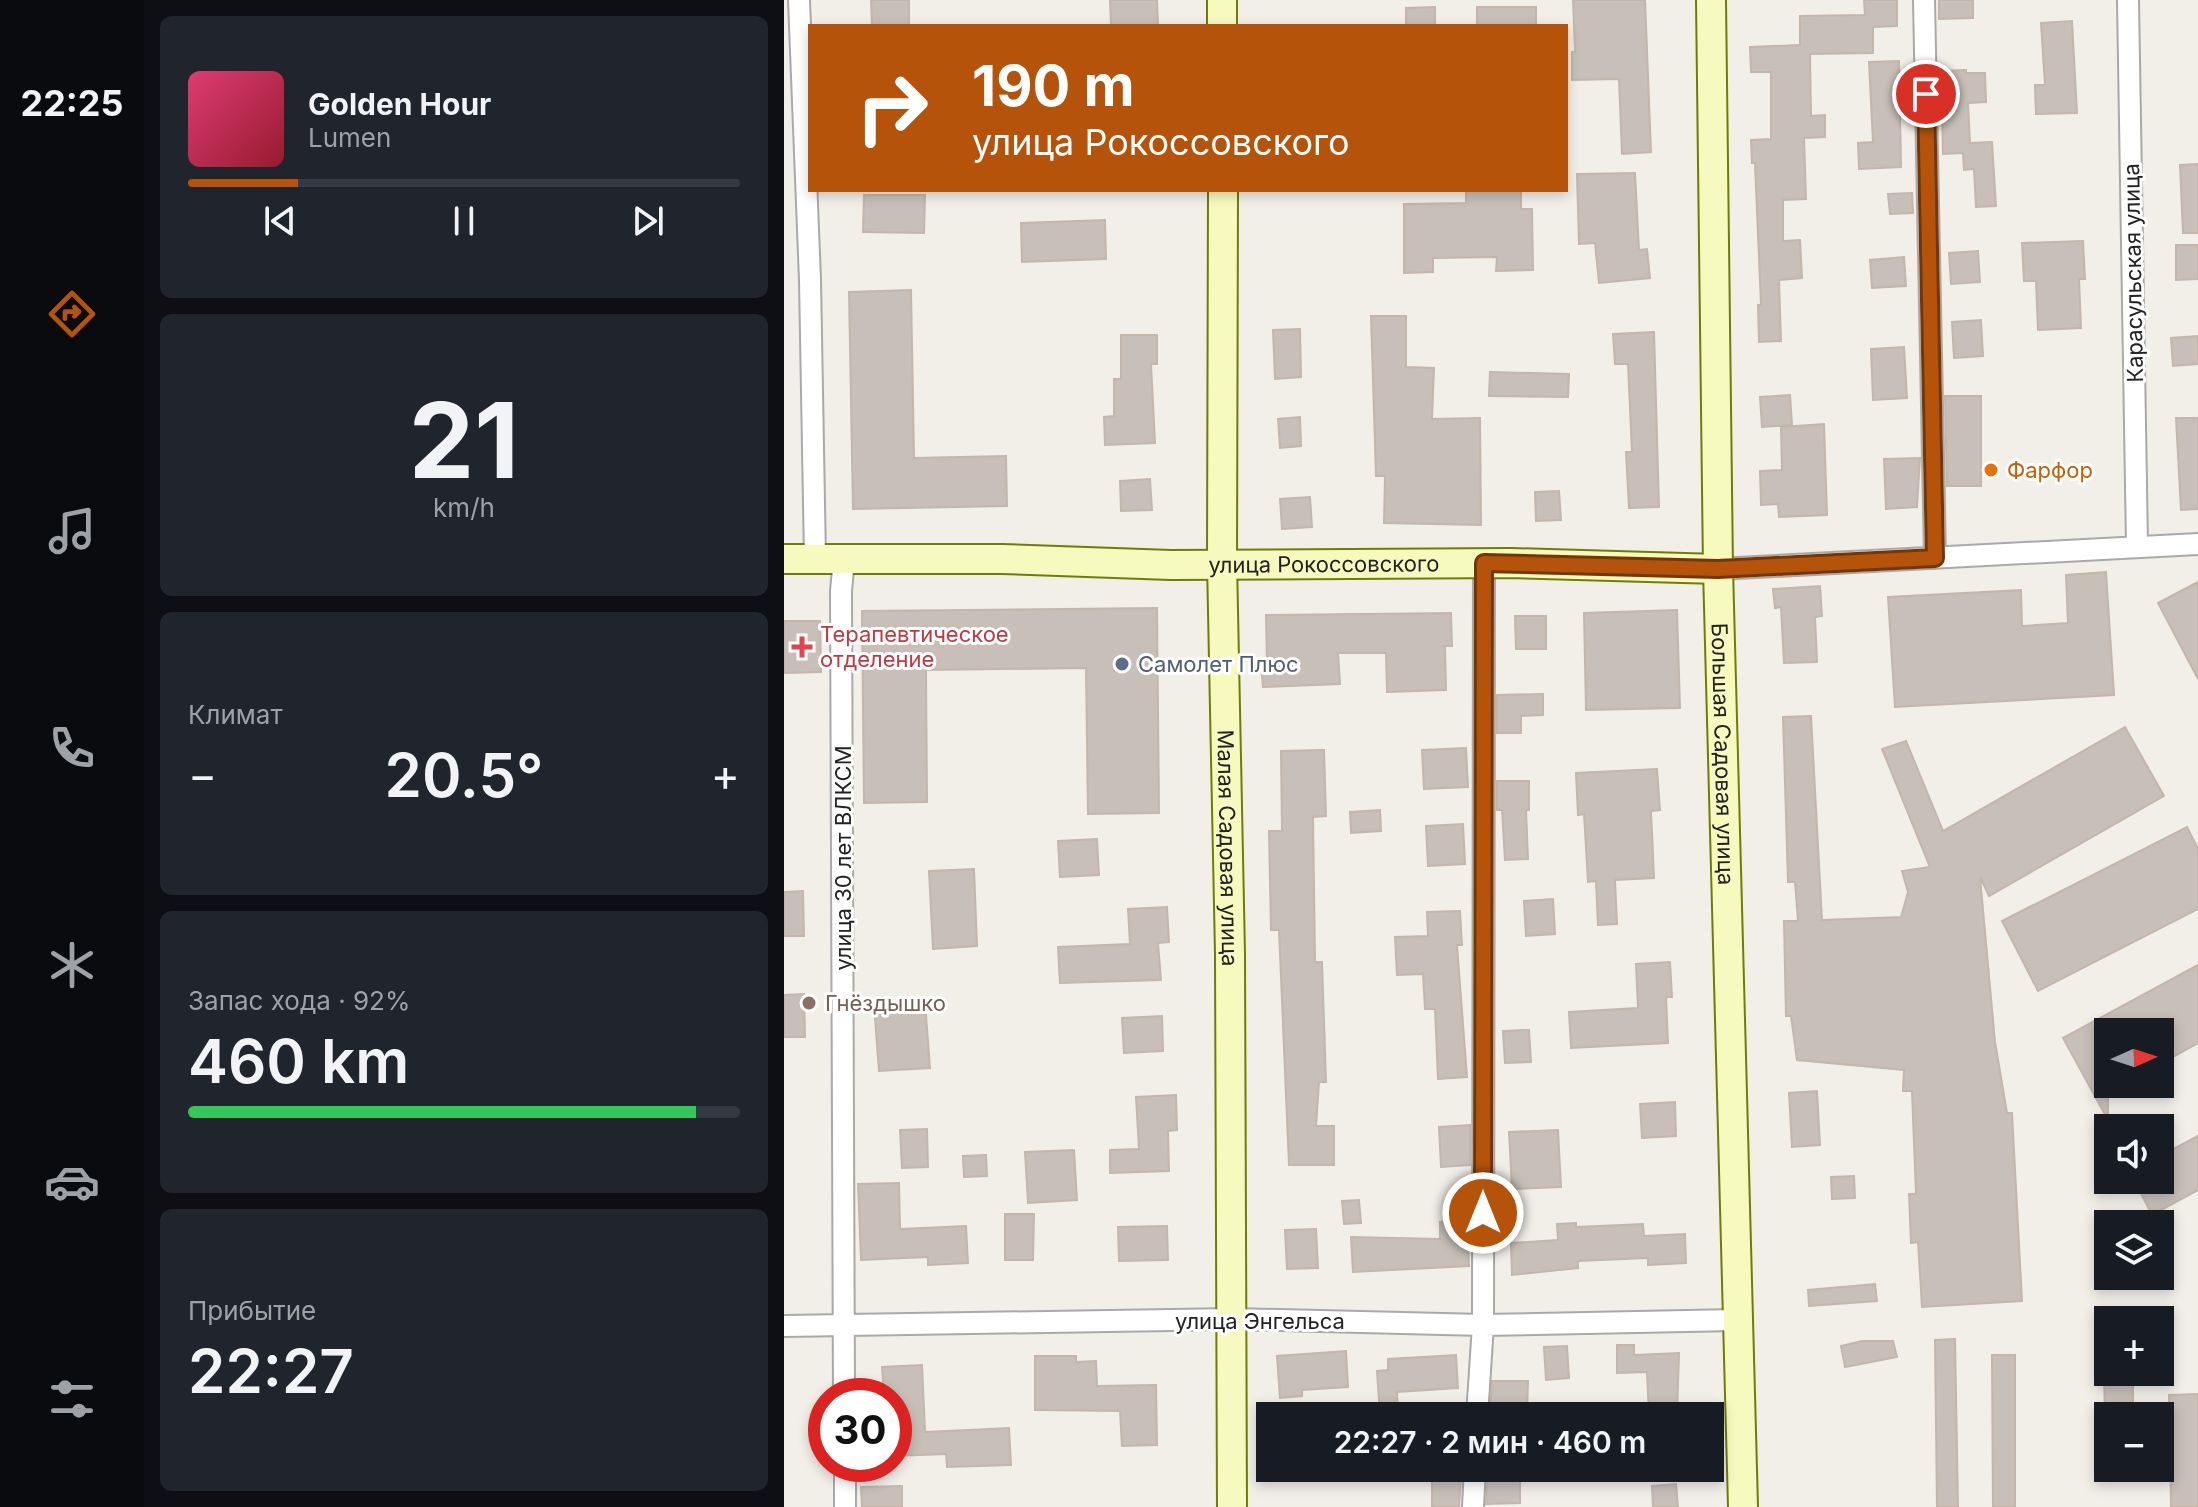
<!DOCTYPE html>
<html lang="ru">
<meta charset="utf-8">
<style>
:root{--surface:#171b24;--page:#20242c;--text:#f1f3f6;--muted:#9ea1a6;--line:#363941;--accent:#b45309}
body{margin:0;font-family:Inter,sans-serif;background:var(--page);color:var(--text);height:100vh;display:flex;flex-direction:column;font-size:30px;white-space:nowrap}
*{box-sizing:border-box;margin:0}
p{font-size:26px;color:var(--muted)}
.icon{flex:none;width:44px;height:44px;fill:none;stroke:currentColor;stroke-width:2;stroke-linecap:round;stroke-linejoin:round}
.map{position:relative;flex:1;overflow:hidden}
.details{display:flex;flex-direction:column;gap:16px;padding:16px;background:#0d0f14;width:640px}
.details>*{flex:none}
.top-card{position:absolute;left:24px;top:24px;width:760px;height:168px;border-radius:0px;box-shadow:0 4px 12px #0003;background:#b45309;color:#fff;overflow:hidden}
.needle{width:52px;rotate:87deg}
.controls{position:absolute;left:1310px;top:1018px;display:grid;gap:16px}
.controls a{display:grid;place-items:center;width:80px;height:80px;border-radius:0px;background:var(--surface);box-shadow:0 4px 12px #0003;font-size:40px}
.speed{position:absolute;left:24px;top:1378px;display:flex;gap:16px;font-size:40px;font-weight:700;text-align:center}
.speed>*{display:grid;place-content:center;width:104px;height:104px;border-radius:50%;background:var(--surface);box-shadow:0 4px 12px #0003;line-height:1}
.speed .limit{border:12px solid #d22;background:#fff;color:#111}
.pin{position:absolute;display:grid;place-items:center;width:68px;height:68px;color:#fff;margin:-34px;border:4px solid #fff;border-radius:50%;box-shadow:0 2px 8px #0007}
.me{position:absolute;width:88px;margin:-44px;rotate:0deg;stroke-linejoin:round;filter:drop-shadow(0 0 6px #0008)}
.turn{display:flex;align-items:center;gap:28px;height:168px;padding:0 32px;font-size:36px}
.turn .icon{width:104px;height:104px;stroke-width:2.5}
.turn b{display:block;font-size:56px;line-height:68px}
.big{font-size:60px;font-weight:600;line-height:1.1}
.details .widget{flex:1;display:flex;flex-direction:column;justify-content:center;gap:12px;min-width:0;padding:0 28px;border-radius:12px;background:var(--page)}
.details .dial{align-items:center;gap:0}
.dial b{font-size:104px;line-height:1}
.song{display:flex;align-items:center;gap:24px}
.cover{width:96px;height:96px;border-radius:12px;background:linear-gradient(135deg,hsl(340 70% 55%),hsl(350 70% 35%))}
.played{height:8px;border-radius:4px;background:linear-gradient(90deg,var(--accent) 20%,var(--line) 20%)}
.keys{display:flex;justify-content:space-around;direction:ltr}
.heat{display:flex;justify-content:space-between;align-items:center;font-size:44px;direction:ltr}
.charge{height:12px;border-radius:6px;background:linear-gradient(90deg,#34c759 92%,var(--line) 0)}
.trip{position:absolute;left:472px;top:1402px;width:468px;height:80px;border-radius:0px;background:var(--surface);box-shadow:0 4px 12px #0003;font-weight:600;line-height:80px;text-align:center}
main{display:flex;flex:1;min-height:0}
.menu{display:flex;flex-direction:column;width:144px;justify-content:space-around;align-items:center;background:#090b0e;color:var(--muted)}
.menu .icon{width:56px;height:56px}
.menu .active{color:var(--accent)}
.menu b{font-size:36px;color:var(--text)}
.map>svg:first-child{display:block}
.building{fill:#c7bfb8;stroke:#c4b6ab;stroke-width:2}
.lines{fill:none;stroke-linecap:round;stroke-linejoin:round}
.street-casing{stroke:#a9a9a9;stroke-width:24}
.secondary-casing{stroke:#707d05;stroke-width:32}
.street{stroke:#fff;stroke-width:20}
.secondary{stroke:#f7fabf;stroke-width:28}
.route-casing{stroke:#753606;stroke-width:20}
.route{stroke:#b45309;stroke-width:14}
.food-dot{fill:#e8710a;stroke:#fff;stroke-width:3}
.health-dot{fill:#e0444e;stroke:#fff;stroke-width:3}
.service-dot{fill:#5c6f8a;stroke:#fff;stroke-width:3}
.education-dot{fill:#8d6e63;stroke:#fff;stroke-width:3}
.labels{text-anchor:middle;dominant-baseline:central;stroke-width:6;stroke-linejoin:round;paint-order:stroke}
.street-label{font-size:22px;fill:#222;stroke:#fff}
.food-label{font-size:22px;fill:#c56008;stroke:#fff;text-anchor:start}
.health-label{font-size:22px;fill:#be3a42;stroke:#fff;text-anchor:start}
.service-label{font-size:22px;fill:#4e5e75;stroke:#fff;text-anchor:start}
.education-label{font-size:22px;fill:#785e54;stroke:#fff;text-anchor:start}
</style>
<main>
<nav class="menu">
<b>22:25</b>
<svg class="icon active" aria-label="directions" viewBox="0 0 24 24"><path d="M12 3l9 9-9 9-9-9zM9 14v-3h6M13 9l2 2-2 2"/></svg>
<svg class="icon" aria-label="music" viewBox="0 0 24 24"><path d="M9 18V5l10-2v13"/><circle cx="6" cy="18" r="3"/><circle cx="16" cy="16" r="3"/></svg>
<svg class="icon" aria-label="phone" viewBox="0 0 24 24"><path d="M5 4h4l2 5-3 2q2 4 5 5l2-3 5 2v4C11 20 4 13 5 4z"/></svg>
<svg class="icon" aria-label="climate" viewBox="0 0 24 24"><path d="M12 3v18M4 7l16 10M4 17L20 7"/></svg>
<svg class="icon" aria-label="car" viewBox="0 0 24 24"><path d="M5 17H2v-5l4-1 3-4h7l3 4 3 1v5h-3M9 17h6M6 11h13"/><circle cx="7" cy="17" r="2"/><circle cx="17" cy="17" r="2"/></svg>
<svg class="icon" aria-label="filters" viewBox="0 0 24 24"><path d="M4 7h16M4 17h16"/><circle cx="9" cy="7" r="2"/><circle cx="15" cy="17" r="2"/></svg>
</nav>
<section class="details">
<div class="widget">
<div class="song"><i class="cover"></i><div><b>Golden Hour</b><p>Lumen</p></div></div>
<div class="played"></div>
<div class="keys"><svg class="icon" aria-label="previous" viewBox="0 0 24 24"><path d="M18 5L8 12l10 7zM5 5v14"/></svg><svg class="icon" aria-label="pause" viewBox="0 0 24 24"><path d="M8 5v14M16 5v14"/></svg><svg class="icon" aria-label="next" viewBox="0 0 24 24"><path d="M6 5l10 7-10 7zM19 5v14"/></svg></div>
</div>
<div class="widget dial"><b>21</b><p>km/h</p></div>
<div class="widget"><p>Климат</p>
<div class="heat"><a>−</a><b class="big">20.5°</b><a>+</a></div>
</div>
<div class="widget"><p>Запас хода · 92%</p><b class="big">460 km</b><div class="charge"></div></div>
<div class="widget"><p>Прибытие</p><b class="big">22:27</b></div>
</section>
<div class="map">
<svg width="1414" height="1507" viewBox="0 0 1414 1507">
<rect width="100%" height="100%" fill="#f2efe9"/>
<path class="building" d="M87 0H125V26H88Z
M326 0H373L374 26H327Z
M789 0H861L867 152 838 154 835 79 788 80V52H791Z
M1080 0H1113V26L1089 27V53L1026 54 1027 116 1041 115V137L1020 138 1022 199 999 200V241L1016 240 1018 278 995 280 997 341 975 342 974 305H977L971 163H968L967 140 987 139V72H967L966 47 1016 45V16L1081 15Z
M1155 0H1189V18L1155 19Z
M651 7V26H622V8Z
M693 7H752V26H693Z
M1288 21 1293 113 1252 114 1251 85H1261L1257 23Z
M1115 61 1117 167 1075 169 1074 143 1089 142 1085 62Z
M1182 70V73H1201L1202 102 1184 103 1186 143 1208 142 1212 206 1192 207 1190 169 1180 170 1179 153 1159 154 1157 71Z
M1414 164V233H1399L1396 165Z
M851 173 855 250 863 249 866 278 815 283 811 243 795 244 793 174Z
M682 190H737V209H748L749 270 712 271 713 257 649 258V272L620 273V204L682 203Z
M1128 193 1129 213 1106 214 1104 194Z
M80 195H141L140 233 79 232Z
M321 220 322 259 238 262 237 223Z
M1299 241 1301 279H1295L1297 328 1254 330 1252 281H1240L1238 243Z
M1392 245H1414V279L1392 280Z
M1194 251 1196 282 1167 284 1165 253Z
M1120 257 1122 286 1088 288 1086 260Z
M127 290 130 458 222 456 223 506 69 509 65 292Z
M587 316H622V367L650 368 648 419 696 418 697 525 600 523 601 476H592Z
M1197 320 1199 356 1170 358 1168 322Z
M516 329 517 377 491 379 489 330Z
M870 332 875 507 845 508 842 452H848L844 364H831L829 334Z
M337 335H373V364H367L371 443 321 445 320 417 330 416V379H337Z
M1414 336V364L1389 366 1387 338Z
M1120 347 1123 398 1089 400 1087 349Z
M706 372 785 374 784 397 705 396Z
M1006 395 1008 425 978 427 976 397Z
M1161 396H1197V486H1163Z
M516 417 517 446 496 448 494 419Z
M1392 418H1414V509L1397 510Z
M1040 424 1043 515 995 517 994 504 977 505 976 471 998 470 997 427Z
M1136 458 1133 507 1102 509 1100 459Z
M366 479 368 510 337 511 336 481Z
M775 491 777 520 752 521 751 492Z
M526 497 528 527 498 529 496 499Z
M1322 572 1330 695 1111 707 1104 597 1237 590 1238 626 1284 623 1282 575Z
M1414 582V679L1374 603Z
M1036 586 1038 616 1031 617 1033 662 1000 663 997 607 991 608 989 589Z
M373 608 375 813 304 814 302 668 142 670 143 802 80 803 78 611Z
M893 610 896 708 802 710 800 613Z
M667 613 668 646H661L662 690 603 692 602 653H554L556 684 479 687 477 666H483L482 615Z
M731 616H762V649H732Z
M0 621H36L37 672 0 673Z
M759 694V715L737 716V733H713V695Z
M1027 716 1038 920 1117 917 1124 892 1118 871 1146 867 1098 749 1122 741 1159 831 1341 727 1380 796 1205 896 1196 877 1211 1042 1223 1113H1228L1238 1301 1138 1307 1134 1242 1127 1243 1125 1194H1132L1128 1091H1119L1120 1070 1013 1060 1007 1016H1002L1000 921H1014L1011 882H1004L999 717Z
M682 748 684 787 640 789 638 750Z
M540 750 542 816 529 817 531 962H538L542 1082H535L532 1126H550V1165H505L495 930H487L485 831H498L497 751Z
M873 769 876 810 867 811 870 878 831 880 833 924 814 925 812 881 804 882 800 814 794 815 792 773Z
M713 781H745V810H742L744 859 721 860 718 810H713Z
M596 810 597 831 567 833 566 812Z
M679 824 681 864 644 866 642 826Z
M1403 827 1414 849V909L1254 991 1218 921Z
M313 839 315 875 276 877 274 841Z
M190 869 193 946 149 949 145 871Z
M19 891 20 936H0V892Z
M769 899 771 934 742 936 740 901Z
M383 907 385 942 374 943 377 980 276 983 274 947 346 944 344 909Z
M676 911 678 945H673L683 1077 654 1079 651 1009H641L639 974 613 975 611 937 644 936 643 912Z
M886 962 888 997H882L884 1043 787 1048 785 1012 854 1008 852 964Z
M1414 965V1043L1376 1064V1032H1324V1120L1279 1038Z
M20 994 21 1037H0V995Z
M141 1002 146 1068 95 1071 90 1005Z
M378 1016 379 1051 340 1053 338 1018Z
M745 1030 747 1062 721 1063 719 1031Z
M1033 1091 1036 1145 1008 1147 1005 1093Z
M392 1095 393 1130 384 1131 385 1171 326 1173V1150L355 1149 352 1097Z
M891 1102 892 1136 858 1138 856 1104Z
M686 1125V1165L657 1167 655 1127Z
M143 1129 144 1167 118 1168 116 1130Z
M774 1130 777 1187 728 1189 725 1132Z
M1414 1136V1190L1368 1215 1350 1180H1376V1156Z
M290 1150 293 1200 244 1203 241 1152Z
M202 1155 203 1176 180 1177 179 1156Z
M1070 1176 1071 1198 1048 1199 1047 1177Z
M115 1183 116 1229 182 1226 184 1263 144 1265V1257L77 1260 74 1184Z
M575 1200 577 1223 560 1224 558 1201Z
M221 1214H250L249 1260H221Z
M683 1221 685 1266 569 1272 567 1237 656 1239V1222Z
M792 1223V1227L859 1224 860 1236 901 1234 902 1263 864 1265V1258L794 1261V1268L728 1275 727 1243 774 1240 773 1224Z
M383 1226 384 1260 335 1261 334 1227Z
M532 1229 534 1268 503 1269 501 1230Z
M1091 1284 1093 1301 1025 1306 1024 1290Z
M1171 1339 1174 1507H1153L1151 1340Z
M1078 1341H1109L1113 1357 1061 1367 1057 1346Z
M833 1345H850V1355L895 1353 893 1416H865L863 1372 833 1373Z
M783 1346 785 1378 762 1380 760 1347Z
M562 1351 564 1387 518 1390V1396L496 1398 493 1356Z
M672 1355 674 1388 613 1392 614 1416H596L593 1371 604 1370V1359Z
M1208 1355H1231V1507H1209Z
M251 1356H292V1362L312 1361 313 1386 372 1385 373 1445 338 1446 336 1411 251 1410Z
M138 1365 141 1432 225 1428 227 1465 163 1467 162 1454 110 1456V1396H100L98 1367Z
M1320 1375H1349V1416H1321Z
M708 1381H744L743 1416H706Z
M1414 1394V1507H1387L1385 1395Z
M704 1474H736V1503L702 1504Z
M677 1479 675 1507H648V1480Z
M892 1484 894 1507H869L868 1486Z
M118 1486V1507H78L77 1487Z"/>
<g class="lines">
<defs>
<path id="street" d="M15 0 26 280 31 559
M1140 0 1151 558
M1344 0 1353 546
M934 569 1414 544
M0 1326 450 1319 699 1325 952 1320
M60 1396 57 591 60 559
M693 1416 699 1325 700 563
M61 1464V1507
M689 1507 691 1468"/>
<g id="secondary">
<path d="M438 0V26"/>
<path id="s1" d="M927 0 934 569 959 1507"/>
<path id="s2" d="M439 190 438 562 446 954 448 1507"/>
<path id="s3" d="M0 559H218L387 565 727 563 934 569"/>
</g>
</defs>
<use href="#street" class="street-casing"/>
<use href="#secondary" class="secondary-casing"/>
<use href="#street" class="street"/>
<use href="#secondary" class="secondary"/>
</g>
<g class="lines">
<defs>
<path id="route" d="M699 1213 700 563 934 569 1151 558 1142 94"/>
</defs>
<use href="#route" class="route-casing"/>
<use href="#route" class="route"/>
</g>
<circle class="food-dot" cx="1207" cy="470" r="8"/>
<path class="health-dot" d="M14 635h8v8h8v8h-8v8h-8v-8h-8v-8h8z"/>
<circle class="service-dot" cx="338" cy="664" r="8"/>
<circle class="education-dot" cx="25" cy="1003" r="8"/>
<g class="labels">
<g class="street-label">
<text transform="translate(1349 273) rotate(-91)">Карасульская улица</text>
<text stroke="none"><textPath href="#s3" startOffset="540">улица Рокоссовского</textPath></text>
<text stroke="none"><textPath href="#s1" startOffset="754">Большая Садовая улица</textPath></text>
<text stroke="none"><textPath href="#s2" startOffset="658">Малая Садовая улица</textPath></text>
<text transform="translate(59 858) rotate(-90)">улица 30 лет ВЛКСМ</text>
<text x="476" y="1321">улица Энгельса</text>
</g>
<g class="food-label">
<text x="1223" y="470">Фарфор</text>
</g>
<g class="health-label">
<text x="36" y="634">Терапевтическое<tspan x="36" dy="25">отделение</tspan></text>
</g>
<g class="service-label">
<text x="354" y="664">Самолет Плюс</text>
</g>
<g class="education-label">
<text x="41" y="1003">Гнёздышко</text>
</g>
</g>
</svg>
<div class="controls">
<a><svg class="needle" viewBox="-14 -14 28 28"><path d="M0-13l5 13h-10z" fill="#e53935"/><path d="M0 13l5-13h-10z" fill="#9ea1a6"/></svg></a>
<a><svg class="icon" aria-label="sound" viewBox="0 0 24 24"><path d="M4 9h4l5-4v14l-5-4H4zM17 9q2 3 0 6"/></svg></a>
<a><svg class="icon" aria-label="layers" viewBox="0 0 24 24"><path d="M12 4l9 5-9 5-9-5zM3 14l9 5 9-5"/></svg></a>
<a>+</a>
<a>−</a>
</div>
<div class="speed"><div class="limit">30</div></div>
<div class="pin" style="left:1142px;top:94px;background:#d93025"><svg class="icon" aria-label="arrive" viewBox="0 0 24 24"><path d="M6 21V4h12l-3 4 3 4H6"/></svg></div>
<svg class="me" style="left:699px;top:1213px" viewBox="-20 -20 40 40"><circle r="17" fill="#b45309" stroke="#fff" stroke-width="3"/><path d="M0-11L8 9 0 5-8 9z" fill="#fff"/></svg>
<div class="trip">22:27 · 2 мин · 460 m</div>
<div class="top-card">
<div class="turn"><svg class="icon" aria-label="right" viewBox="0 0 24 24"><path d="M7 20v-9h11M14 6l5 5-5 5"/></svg><div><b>190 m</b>улица Рокоссовского</div></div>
</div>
</div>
</main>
